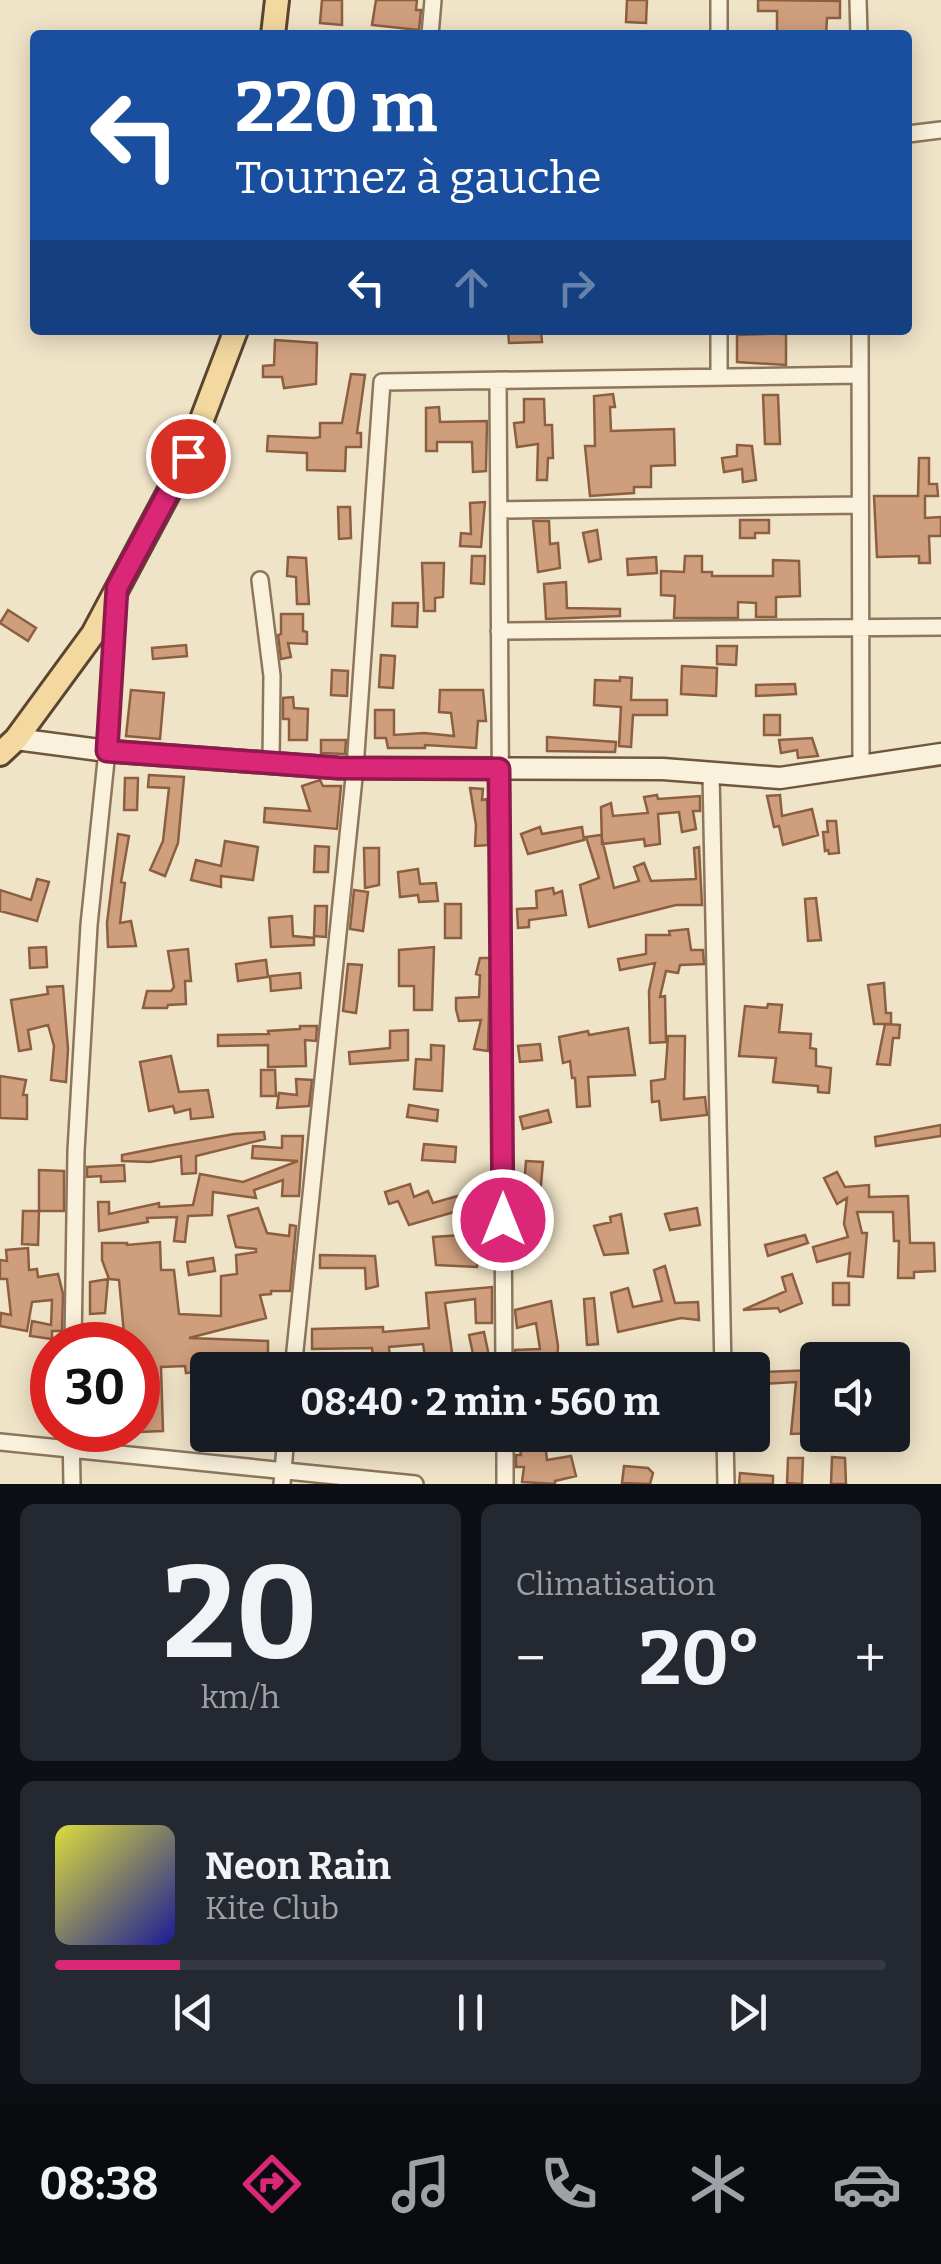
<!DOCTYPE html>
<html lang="fr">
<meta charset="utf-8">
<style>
:root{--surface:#171b24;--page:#242831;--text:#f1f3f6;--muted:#9ea1a6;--line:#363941;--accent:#db2777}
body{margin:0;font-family:Bitter,serif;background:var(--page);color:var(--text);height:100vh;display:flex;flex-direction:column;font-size:38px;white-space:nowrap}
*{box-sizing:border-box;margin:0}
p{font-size:32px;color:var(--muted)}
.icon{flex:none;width:55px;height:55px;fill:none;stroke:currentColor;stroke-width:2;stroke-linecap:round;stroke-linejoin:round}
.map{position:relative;height:1484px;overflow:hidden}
.drawer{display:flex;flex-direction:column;gap:20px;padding:20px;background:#0d0f14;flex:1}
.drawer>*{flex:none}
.guide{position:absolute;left:30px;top:30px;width:882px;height:305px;border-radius:10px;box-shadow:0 5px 25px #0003;background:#1a4fa0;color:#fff;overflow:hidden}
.tools{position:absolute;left:800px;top:1342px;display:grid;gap:20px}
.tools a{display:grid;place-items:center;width:110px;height:110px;border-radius:10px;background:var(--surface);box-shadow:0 5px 25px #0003;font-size:50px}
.speed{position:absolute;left:30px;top:1322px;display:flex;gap:20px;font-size:50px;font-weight:700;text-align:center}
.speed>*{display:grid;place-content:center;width:130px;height:130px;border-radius:50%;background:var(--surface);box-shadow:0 5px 25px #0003;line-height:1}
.speed .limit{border:15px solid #d22;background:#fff;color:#111}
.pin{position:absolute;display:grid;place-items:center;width:85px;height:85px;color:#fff;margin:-42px;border:5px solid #fff;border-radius:50%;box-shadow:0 2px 10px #0007}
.me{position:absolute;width:110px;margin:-55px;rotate:0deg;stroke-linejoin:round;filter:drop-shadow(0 0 8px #0008)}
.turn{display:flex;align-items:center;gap:35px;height:210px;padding:0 40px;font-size:45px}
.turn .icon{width:130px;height:130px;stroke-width:2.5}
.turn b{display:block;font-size:70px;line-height:85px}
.lanes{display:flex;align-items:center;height:95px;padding:0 40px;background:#0003;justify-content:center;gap:50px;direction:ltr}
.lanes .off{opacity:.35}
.big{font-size:75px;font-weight:700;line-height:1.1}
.drawer .tile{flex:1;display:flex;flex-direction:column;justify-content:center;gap:15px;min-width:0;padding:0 35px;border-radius:15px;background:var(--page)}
.drawer .dial{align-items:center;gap:0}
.dial b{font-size:130px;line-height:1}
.song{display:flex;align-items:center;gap:30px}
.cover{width:120px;height:120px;border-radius:15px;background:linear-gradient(135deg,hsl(60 70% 55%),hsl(240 70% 35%))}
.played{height:10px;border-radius:5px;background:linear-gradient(90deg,var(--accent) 15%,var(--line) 15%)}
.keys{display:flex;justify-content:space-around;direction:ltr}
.heat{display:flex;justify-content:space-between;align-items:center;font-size:55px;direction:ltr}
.drawer .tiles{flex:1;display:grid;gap:20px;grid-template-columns:1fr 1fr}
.tile:last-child{grid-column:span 2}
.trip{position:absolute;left:190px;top:1352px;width:580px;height:100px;border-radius:10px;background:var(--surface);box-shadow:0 5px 25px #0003;font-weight:700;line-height:100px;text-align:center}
.menu{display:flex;height:160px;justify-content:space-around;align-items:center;background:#090b0e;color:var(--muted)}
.menu .icon{width:70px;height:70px}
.menu .selected{color:var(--accent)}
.menu b{font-size:45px;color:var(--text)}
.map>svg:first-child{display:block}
.building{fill:#cf9f7d;stroke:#8d5f41;stroke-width:2.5}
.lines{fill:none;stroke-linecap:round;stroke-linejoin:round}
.street-casing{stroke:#8d765c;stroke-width:20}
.secondary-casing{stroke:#6f573f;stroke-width:25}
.primary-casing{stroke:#5b4430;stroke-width:28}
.street{stroke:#faf1dc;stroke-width:15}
.secondary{stroke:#faf1dc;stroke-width:20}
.primary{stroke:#f3d9a0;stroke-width:22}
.route-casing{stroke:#8e194d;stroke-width:25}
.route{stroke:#db2777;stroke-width:18}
</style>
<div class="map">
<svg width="941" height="1484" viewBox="0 0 941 1484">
<rect width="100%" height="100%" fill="#f0e4c8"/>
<path class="building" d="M322 0H342V25L320 23Z
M376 0H417L416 10H421L419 30 372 25Z
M627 0H647L646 23 626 22Z
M758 0 840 1V18H827L826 35 777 31V11H758Z
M508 330H541L542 342 509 343Z
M764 330H782V334H786V365L737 362V335L765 334Z
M275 340 317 343 316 384 284 388 282 377H263V366L274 365Z
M351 374 365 375 357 433H361V447H346L345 471 307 470V453L267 451 268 436 315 438 320 437V423H342Z
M613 394 615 407H610L611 431 674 429 675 465 651 466V487H634V493L590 496 585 446H595L594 396Z
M763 395H778L780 444H765Z
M524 399H544L545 425H552L553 458H548L547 480H537L538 444 517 447 514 423 524 422Z
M439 407 440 422 487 421 486 471 473 472 472 442H437V451H426V408Z
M737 445 752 446 756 480 743 482 742 469 724 472 722 458 737 456Z
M919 458H929V484H937L938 496H925V518L941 517V536H929L930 563H919V556L877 557 874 496H918Z
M485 502 481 547 460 546 461 533 471 534 470 503Z
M338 507H350L351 538 339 539Z
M740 520H769V533H755V538H740Z
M533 521H549L550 544 558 543 560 568 538 572Z
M597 530 601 559 589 562 583 533Z
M472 556H485L484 584 471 583Z
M685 556H702V572H712V576H773V560L799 561 800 596 776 597V617H756V603L738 602V618H674L675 596 661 595V571L684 572Z
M288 557 306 558 309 604H297L296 577 287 576Z
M656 557 657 573 628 575 627 559Z
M422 563H444L443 597 435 598V611H424Z
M566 582 567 608 620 609V616L546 619 544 584Z
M393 603H418L417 627 392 626Z
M8 610 36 628 28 641 0 623Z
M281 614H303V631L307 632V644L288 643 291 657 281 659 278 635 281 634Z
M186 645 187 656 153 659 152 648Z
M717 646H737L736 665 717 664Z
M381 655 395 656 393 688 379 687Z
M682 666 717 668 716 696 681 694Z
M332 670 348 671 347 696 331 695Z
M620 677 632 678 631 700H667V715H633L631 747 619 746 621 707 594 705 595 680 620 681Z
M795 684 796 694 756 696V685Z
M131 690 164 693 160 739 126 736Z
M440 690H483L486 721H478L476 748 425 745V748H388L386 738H375V710H394V735L424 733 454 736 451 713 439 712Z
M293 697 294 708 308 709 307 740H289V719H283V698Z
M764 715H780V735H764Z
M547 737 616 742 615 752 547 751Z
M812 738 818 756 798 758 797 750 781 753 779 740Z
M321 740H346L345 754 321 753Z
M149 775 184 777 178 843 165 876 150 870 163 841 169 788 148 787Z
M125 778H138L137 810H124Z
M320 780 323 786H341L337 829 264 822 265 808 310 811 302 786Z
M470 788 483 789 482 800 487 799 488 845 475 846 476 825Z
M657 795 658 799 700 796V811H693L696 829 682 832 679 812 658 814 660 844 645 846 644 839 602 844 601 807 611 803 613 816 648 813 644 797Z
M780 795 782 816 812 809 818 835 783 845 779 826 774 827 767 796Z
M827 821H836L839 853 829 854 828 850 825 851 823 832H828Z
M540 827 542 834 582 827 584 840 528 854 521 834Z
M118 834 129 836 121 882 125 883 120 923 131 921 136 946 108 947 107 923Z
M601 835 614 888 639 881 634 867 644 863 651 881 696 879 694 848 699 847 702 905H676L589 927 580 885 599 878 586 837Z
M225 841 258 847 253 880 221 876V887L191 880 196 860 221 866Z
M315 846 329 847 328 872H314Z
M364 848H379V885L365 888Z
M418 869 420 884 436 883 438 901 419 902 418 895 400 897 398 872Z
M37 879 49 882 37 921 0 911V890L31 900Z
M553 888 554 894 562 891 566 915 529 920V927L518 928 517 909 537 908 536 891Z
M354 890 368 892 363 931 350 929Z
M816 898 821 940 808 941 805 899Z
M445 904H461V938H445Z
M315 906H327L326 937 314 936Z
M292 916 293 936 314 938V945L271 947 269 918Z
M688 929 691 950H703L704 964 680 965 678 973 666 971 660 997 665 996 666 1042 650 1043 649 991 655 963 620 970 618 959 646 954V935H670L669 931Z
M46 947 47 967 30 968 29 948Z
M434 947 432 1010H414V986H399V950Z
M188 949 191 981H185L186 1004 168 1005 167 1008H143L147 991H171L174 987 168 951Z
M480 958H490L488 1051 474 1049 481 1020 459 1021 456 1009V998L479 997 480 975 476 974Z
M266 960 268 977 238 981 236 964Z
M348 964 362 965 356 1013 343 1011Z
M300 973 301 988 271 991 270 976Z
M884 983 886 1013H891V1024H874L868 985Z
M63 986 68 1049 66 1082 51 1080 54 1046 48 1025 28 1030 31 1049 19 1051 11 1000 48 994 47 987Z
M768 1004 782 1005 779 1032 811 1034 810 1048 816 1049V1066L831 1068 829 1093 818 1092V1086L773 1082 776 1058 739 1056 745 1006 767 1008Z
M885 1024 900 1025 899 1038H893L890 1065 877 1064Z
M300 1026H317L316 1041 305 1040 306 1066 268 1067V1045L218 1046V1035L269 1034 268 1031 300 1029Z
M628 1028 635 1075 588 1077 590 1106 577 1107 575 1078H572L570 1061 563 1063 559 1037 588 1031 589 1035Z
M408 1030V1060L350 1064 349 1052 390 1048V1031Z
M668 1036H685L684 1099 705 1097 707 1115 661 1120 659 1101 652 1102 651 1081 665 1079Z
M540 1044 542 1060 520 1062 518 1046Z
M431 1045 444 1046 442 1091 414 1089 416 1059 431 1060Z
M171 1056 179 1092 208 1090 213 1117 191 1119 190 1109 175 1113 173 1106 149 1111 140 1062Z
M261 1070H275L276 1096H261Z
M0 1076 26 1080 23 1095H27V1119L0 1118Z
M296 1079 312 1080 309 1106 277 1108 279 1093 297 1095Z
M409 1105 438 1110 437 1121 407 1117Z
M548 1110 551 1122 523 1129 520 1117Z
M941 1125V1136L876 1146 875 1137Z
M264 1132 265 1139 196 1156V1173L182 1174 181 1156 150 1162 122 1161V1155L167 1146 234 1134Z
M282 1136H303L299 1196H282L283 1180 254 1190 256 1198 213 1192 212 1215 188 1216 185 1242 174 1241 177 1217 147 1218 148 1222 99 1231 98 1202H109V1214L159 1203V1207L193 1205 200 1174 243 1182 298 1161 252 1158 253 1146 282 1148Z
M424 1144 456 1147 455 1162 422 1160Z
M526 1161 543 1162 540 1195 516 1197 514 1187 524 1185Z
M124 1165 125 1181 101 1182V1176L87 1177V1167Z
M39 1170 64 1171V1211H39Z
M837 1172 845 1187 869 1185V1197L908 1196 910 1243H934L935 1271 914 1272V1278H898L899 1241H894L893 1212H857L862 1233H867L863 1277 848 1276 850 1253 817 1262 813 1247 848 1237 844 1224 847 1198 837 1204 824 1178Z
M410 1184 414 1197 428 1191 433 1203 461 1195 465 1209 409 1225 398 1201 389 1204 385 1192Z
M258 1208 267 1233 289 1236 290 1225 296 1226 290 1291H271V1294L260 1295 266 1318 189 1338 268 1341V1353L199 1354 200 1371 186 1373 185 1366 161 1367 163 1431 138 1432V1345H122L124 1334 119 1280 109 1279 102 1260V1243H127V1245L160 1242 161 1270H174L179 1314 221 1316V1276L237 1274 236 1255 256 1252V1249L236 1247 228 1216Z
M697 1208 700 1225 670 1230 665 1214Z
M23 1211H39L38 1245 22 1244Z
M621 1214 628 1253 604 1255 594 1226 611 1222 610 1217Z
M514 1225 526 1226 524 1265 515 1264Z
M463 1235 478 1236 477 1267 436 1265 433 1237Z
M805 1235 808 1243 768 1256 765 1245Z
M28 1248 29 1270 37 1269 38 1277 58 1274 63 1294 62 1331H52V1339L30 1336 32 1321 51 1325 52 1300 32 1302 27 1331 0 1326 1 1313 11 1315 7 1279H0V1260L7 1261 6 1250Z
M320 1255 375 1256 378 1286 366 1289 365 1268H320Z
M213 1258 215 1271 189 1275 187 1262Z
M665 1266 675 1303 698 1302 699 1320 681 1318 618 1332 611 1293 628 1288 633 1307 662 1301 654 1270Z
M792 1274 802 1303 780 1312 778 1308 743 1310 786 1291 782 1277Z
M108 1279 105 1313 90 1314V1282Z
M833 1283H849V1305H833Z
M492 1287V1323H476L475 1299 445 1303 454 1367 427 1370 423 1344 389 1347 391 1370H374L372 1348 312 1349V1329L383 1327V1332L429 1328 426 1293Z
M594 1298 598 1344 587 1345 584 1299Z
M551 1301 558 1346 557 1368 515 1370V1350L540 1349 536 1323 517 1328 515 1310Z
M484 1332 490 1361 475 1364 469 1335Z
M816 1370 811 1433 791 1434 796 1382 761 1384 760 1372Z
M518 1435H544L547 1460 571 1456 576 1476 555 1481V1484L522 1482 524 1467H516V1455H521Z
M832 1457 845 1458 846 1484H831Z
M788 1458H803L802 1484 787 1483Z
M624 1466 648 1468 653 1473 650 1484 622 1483Z
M740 1473 773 1476V1484H739Z"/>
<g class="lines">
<defs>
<path id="street" d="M858 0 859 35
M430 35 433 0
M719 35V0
M908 134 941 130
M860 330 861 766
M719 377V330
M498 380 504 1370
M499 510 860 505
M260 580 272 676 271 763
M499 631 941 627
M711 773 723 1370
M73 1345 76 1151 89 925 107 751 117 596
M293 1370 355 768 382 382 860 375
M71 1430 72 1484
M505 1435V1484
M725 1435 726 1484
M0 1442 415 1484
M282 1484 286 1435"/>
<path id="secondary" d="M16 739 107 751 338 768 663 769 780 778 941 754"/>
<path id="primary" d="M273 35 277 0
M0 754 16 739 93 634 188 456 236 330"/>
</defs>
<use href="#street" class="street-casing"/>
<use href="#secondary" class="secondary-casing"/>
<use href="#primary" class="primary-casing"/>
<use href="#street" class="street"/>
<use href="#secondary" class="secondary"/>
<use href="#primary" class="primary"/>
</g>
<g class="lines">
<defs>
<path id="route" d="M188 456 117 588 107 751 338 768 499 769 503 1220"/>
</defs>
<use href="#route" class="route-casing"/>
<use href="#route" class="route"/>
</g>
</svg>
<div class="tools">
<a><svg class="icon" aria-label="sound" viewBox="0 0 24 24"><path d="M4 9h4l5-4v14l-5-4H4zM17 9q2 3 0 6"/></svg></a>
</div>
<div class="speed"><div class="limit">30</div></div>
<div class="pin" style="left:188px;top:456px;background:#d93025"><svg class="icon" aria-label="arrive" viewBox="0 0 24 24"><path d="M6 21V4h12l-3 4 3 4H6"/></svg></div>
<svg class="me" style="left:503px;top:1220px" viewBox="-20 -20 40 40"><circle r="17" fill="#db2777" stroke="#fff" stroke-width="3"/><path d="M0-11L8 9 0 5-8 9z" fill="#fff"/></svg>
<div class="trip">08:40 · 2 min · 560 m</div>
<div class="guide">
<div class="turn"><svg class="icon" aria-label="left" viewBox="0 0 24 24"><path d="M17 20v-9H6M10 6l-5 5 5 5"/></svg><div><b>220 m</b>Tournez à gauche</div></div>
<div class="lanes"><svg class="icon" aria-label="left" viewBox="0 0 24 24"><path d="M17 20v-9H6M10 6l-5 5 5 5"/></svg><svg class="icon off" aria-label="ahead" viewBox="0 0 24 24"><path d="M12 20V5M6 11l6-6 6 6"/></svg><svg class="icon off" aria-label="right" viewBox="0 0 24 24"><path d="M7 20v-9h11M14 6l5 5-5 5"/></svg></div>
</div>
</div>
<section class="drawer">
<div class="tiles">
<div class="tile dial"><b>20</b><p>km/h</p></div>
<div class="tile"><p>Climatisation</p>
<div class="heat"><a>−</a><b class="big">20°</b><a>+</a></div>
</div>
<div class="tile">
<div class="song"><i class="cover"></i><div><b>Neon Rain</b><p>Kite Club</p></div></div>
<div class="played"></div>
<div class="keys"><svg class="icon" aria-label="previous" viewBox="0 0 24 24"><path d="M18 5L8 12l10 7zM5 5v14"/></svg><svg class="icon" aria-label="pause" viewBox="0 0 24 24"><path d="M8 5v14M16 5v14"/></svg><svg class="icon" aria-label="next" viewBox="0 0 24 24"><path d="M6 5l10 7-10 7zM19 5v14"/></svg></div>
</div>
</div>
</section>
<nav class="menu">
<b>08:38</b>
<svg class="icon selected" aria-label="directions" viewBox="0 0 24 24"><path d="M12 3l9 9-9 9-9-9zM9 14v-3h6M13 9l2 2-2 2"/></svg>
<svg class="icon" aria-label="music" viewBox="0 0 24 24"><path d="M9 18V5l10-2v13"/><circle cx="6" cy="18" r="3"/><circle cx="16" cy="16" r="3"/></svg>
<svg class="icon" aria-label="phone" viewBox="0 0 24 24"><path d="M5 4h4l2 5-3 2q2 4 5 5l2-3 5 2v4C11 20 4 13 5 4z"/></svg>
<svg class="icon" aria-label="climate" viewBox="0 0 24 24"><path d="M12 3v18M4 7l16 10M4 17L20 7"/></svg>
<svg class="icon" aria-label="car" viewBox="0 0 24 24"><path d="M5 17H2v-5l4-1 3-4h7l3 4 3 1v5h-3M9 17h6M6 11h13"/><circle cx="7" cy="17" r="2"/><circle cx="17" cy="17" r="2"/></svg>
</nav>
